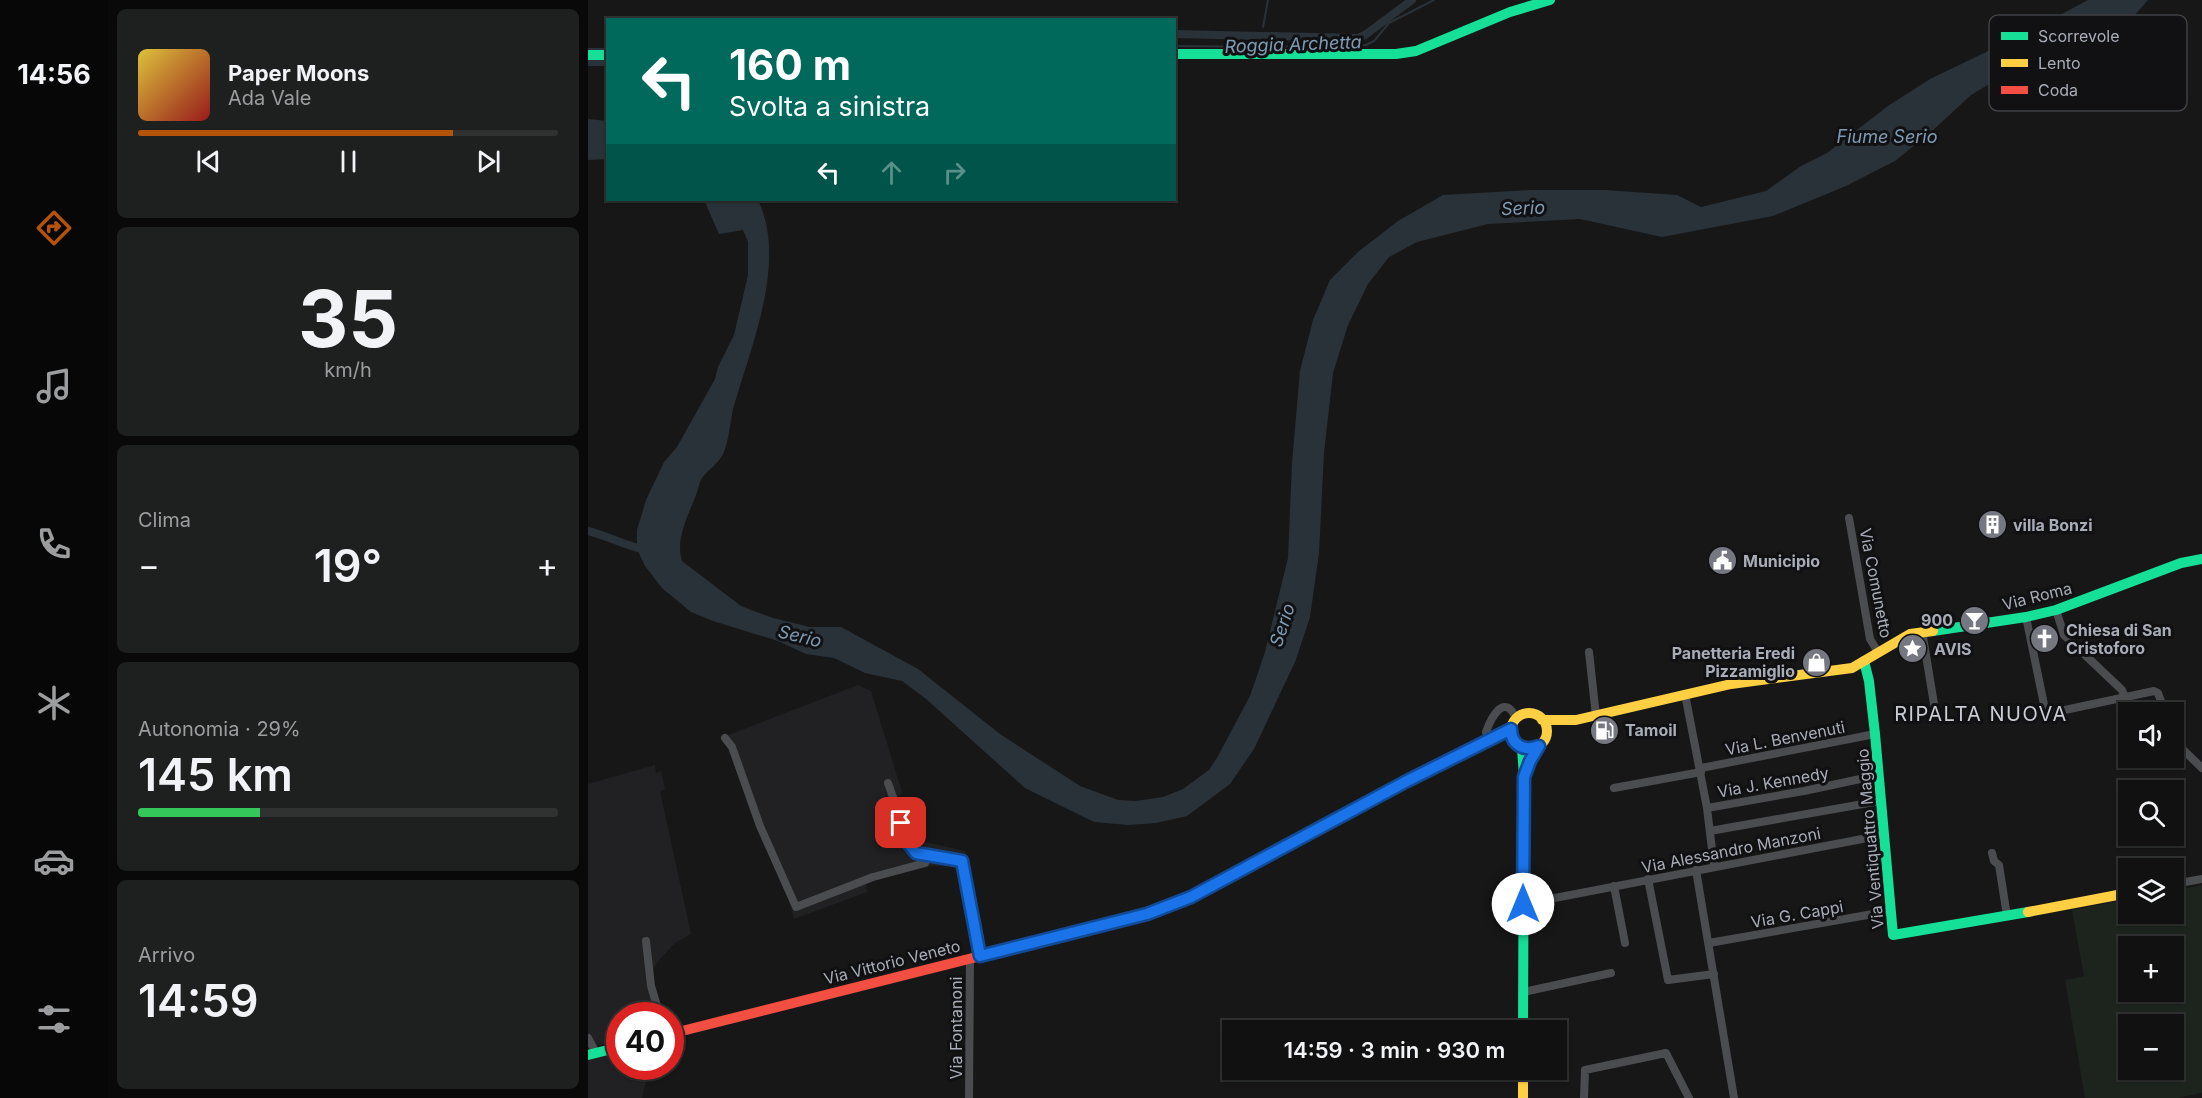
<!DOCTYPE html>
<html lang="it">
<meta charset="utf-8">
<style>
:root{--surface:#111;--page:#1e1f1f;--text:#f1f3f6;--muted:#9c9d9f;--line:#303131;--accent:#b45309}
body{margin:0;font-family:Inter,sans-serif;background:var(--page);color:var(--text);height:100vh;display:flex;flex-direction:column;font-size:22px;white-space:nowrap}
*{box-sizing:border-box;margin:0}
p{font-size:20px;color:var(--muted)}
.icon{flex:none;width:33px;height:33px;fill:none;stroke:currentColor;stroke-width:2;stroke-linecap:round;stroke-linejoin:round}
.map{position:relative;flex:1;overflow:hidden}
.side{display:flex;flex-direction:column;gap:9px;padding:9px;background:#090909;width:480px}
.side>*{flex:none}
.guide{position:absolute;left:18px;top:18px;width:570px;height:183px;border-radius:0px;box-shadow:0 2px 4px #0004,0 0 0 2px var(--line);background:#00695c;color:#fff;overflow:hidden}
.controls{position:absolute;left:1530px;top:702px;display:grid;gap:12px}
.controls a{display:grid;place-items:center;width:66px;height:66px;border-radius:0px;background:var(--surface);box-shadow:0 2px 4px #0004,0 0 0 2px var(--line);font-size:30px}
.speed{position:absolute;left:18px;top:1002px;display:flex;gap:12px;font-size:30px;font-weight:700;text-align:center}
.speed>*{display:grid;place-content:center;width:78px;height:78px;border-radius:50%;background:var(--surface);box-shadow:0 2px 4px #0004,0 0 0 2px var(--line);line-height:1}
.speed .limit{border:9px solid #d22;background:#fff;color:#111}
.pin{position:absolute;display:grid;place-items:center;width:51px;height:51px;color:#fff;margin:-26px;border-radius:12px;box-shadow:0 3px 9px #0006}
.me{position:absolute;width:66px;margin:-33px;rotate:0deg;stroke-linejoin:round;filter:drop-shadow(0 0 4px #0008)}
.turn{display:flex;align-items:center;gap:21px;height:126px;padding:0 24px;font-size:27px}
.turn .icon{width:78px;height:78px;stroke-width:2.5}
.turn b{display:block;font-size:42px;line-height:51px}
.lanes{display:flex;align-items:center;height:57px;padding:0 24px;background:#0003;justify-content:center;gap:30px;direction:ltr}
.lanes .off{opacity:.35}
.big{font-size:45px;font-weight:600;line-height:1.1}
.side .card{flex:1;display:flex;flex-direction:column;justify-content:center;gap:9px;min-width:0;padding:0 21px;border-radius:9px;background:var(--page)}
.side .dial{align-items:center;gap:0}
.dial b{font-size:78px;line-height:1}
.song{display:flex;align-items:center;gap:18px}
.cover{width:72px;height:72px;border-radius:9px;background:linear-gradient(135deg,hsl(50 70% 55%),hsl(0 70% 35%))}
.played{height:6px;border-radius:3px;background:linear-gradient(90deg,var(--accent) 75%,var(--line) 75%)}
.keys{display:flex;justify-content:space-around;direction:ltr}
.heat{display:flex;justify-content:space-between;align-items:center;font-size:33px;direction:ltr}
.charge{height:9px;border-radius:4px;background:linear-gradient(90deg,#34c759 29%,var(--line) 0)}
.trip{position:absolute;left:634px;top:1020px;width:345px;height:60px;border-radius:0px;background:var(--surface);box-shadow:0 2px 4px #0004,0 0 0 2px var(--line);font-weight:600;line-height:60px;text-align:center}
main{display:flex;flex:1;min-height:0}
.tab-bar{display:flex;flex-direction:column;width:108px;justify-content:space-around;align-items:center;background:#070707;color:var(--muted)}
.tab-bar .icon{width:42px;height:42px}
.tab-bar .current{color:var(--accent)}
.tab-bar b{font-size:27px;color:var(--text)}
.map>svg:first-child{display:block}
.built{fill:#212123}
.green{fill:#1d241e;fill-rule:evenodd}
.water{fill:#2a3239}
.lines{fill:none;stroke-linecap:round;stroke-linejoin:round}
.stream{stroke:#2a3239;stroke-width:2}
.canal{stroke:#2a3239;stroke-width:8}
.street{stroke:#4b4c50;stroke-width:8}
.fast{stroke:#16e098;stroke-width:10}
.slow{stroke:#ffcf43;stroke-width:10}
.jam{stroke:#f24e42;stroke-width:10}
.route-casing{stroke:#114b97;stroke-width:15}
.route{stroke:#1a73e8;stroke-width:10}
.labels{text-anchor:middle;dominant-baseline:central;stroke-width:6;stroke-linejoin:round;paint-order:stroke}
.poi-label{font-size:16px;font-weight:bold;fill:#a8adb8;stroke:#111113;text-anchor:start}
.street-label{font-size:16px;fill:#a8adb8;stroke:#111113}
.water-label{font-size:18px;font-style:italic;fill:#7f9bb3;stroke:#111113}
.quarter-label{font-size:20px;letter-spacing:1.5px;fill:#c9ccd4;stroke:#111113}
.key{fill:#111113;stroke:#3e4045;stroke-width:1.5}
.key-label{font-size:16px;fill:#a8adb8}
</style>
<main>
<nav class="tab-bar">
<b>14:56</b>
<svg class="icon current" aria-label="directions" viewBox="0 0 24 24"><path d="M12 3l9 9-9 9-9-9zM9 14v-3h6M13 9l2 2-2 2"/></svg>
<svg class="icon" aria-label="music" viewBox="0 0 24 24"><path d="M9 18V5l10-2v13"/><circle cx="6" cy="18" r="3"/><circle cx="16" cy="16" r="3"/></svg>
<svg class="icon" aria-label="phone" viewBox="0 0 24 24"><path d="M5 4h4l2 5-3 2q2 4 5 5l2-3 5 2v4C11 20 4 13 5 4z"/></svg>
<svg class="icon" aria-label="climate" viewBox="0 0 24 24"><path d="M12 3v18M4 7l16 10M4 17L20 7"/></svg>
<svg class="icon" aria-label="car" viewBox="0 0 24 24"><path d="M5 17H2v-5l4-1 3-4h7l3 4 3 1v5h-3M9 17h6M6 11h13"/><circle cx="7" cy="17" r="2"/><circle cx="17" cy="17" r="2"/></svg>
<svg class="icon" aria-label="filters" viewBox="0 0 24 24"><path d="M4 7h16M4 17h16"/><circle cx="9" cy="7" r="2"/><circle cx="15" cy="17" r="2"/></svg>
</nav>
<section class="side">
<div class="card">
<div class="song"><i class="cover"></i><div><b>Paper Moons</b><p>Ada Vale</p></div></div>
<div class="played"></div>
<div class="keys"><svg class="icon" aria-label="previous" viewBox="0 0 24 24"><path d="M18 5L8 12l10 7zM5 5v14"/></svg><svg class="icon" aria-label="pause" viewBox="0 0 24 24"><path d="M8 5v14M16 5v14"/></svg><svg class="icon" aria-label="next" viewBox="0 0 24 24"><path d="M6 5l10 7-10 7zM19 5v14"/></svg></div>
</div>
<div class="card dial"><b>35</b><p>km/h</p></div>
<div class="card"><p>Clima</p>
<div class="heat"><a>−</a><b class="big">19°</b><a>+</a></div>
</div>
<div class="card"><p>Autonomia · 29%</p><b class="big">145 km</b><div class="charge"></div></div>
<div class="card"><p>Arrivo</p><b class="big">14:59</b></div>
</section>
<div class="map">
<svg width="1614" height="1098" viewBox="0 0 1614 1098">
<rect width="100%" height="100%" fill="#171717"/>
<path class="built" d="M270 685 283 691 314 792 309 798 322 836 333 841 377 851 380 867 372 871 363 866H344L278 883 279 892 206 919 198 890 138 736Z
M67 765 68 773 73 771 77 789 72 791 103 934 87 943 71 960 58 981 69 1015 32 1016 31 1040 0 1048V784Z
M31 1051 32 1066 62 1067 54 1098H0V1059Z"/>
<path class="green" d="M1614 885V1093L1589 1098H1497L1477 980 1496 976 1484 910 1540 899V914H1586V891ZM1540 946H1586V992H1540ZM1586 1024V1070H1540V1024Z"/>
<path class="water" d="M1500 0H1560L1537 26 1510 43 1474 55 1455 57 1413 77 1383 95 1343 132 1307 161 1258 186 1185 216 1074 237 992 219 900 224 829 242 801 257 780 284 760 325 745 373 736 453 731 553 722 617 707 662 666 749 642 784 599 816 568 823 540 825 506 822 437 788 337 698 314 681 277 673 246 658 218 654 190 641 125 621 103 612 74 588 57 566 49 549V530L58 500 76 462 89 447 127 379 130 367 146 335 160 275V242L155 230 131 234 116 200H170C200 262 162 348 145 409 142 423 141 441 135 454 130 464 121 469 114 478 111 483 110 490 108 495 100 516 87 539 94 561L153 606 185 618 222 627H253L330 669 412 734 492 786 530 800 548 801 575 797 595 789 621 770 630 756 662 696 677 652 700 558 704 463 712 371 725 320 742 280 770 252 810 221 855 195 943 190H1017L1089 195 1113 207 1178 191 1213 166 1239 153 1300 106 1342 79 1444 30Z
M0 119 19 121V159L0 160Z"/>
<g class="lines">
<path class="stream" d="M675 27 680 0
M586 46 681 47 778 45 786 41 801 23 846 0
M0 49H20"/>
<path class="canal" d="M586 34 770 38 777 35 824 0
M0 62H20
M0 531C20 536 38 546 58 550"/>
<path class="street" d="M1261 518 1282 639 1290 652
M1468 610 1476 635 1534 690 1537 698
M1438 617 1458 714 1566 691 1570 693 1577 712
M1334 631 1346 704
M1001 652 1008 716
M1097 694 1119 808 1126 866
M898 732C903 718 916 692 928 718
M137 738 144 747 172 826 208 907 285 877 337 863 341 856
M1586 738 1587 742 1614 768
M1113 768 1287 734
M300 783 323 849 332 855 374 861 391 956
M1026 788 1113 772
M1119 808 1216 791 1291 775
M1122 831 1292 801
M1404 853 1406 861 1411 865 1419 916
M1108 870 1146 1098
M1060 879 1080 980 1126 974
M1586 884 1614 879
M1026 886 1037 943
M935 904 1295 835
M58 941 63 986 72 1016
M1121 943 1302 911
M935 992 1023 973
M0 1038 8 1053
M381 1098 382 959
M996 1098 997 1070 1078 1053 1101 1098"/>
<path class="fast" d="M586 54H808L828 51 922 12 962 0
M0 55H20
M1345 631 1438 617 1468 610 1593 563 1614 559
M1276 661 1281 681 1287 734 1305 935 1440 912
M934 748 936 777 935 1030
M520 924 559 914 603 897 757 814
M0 1055 32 1047"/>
<path class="slow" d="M923 731a18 18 0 1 1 36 0a18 18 0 1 1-36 0Z
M954 720H988L1143 684 1264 668 1322 634 1345 631
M757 814 923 729
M1440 912 1540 893
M935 1070V1098"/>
<path class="jam" d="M82 1034 520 924"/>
</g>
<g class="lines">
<defs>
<path id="route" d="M313 823 320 843 328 853 374 861 392 956 559 914 603 897 819 781 923 729C923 745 936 752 951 746L942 761 936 777 935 904"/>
</defs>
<use href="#route" class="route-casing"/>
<use href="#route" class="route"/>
</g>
<defs>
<symbol id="building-disc" viewBox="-11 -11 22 22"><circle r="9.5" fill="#757880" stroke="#111113"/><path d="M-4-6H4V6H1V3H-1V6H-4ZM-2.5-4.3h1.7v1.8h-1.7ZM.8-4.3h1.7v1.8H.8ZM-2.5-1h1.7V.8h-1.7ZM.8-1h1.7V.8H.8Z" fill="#fff"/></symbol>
<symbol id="civic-disc" viewBox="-11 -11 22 22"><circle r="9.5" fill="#757880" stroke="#111113"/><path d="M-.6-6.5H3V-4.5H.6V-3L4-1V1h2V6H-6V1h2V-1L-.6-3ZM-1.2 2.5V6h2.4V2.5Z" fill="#fff"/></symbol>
<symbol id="bar-disc" viewBox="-11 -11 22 22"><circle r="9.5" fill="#757880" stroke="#111113"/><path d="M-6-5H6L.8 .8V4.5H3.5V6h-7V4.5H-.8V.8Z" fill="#fff"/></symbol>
<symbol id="church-disc" viewBox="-11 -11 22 22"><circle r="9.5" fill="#757880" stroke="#111113"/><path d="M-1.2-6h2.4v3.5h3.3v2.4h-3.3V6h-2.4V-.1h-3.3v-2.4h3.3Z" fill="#fff"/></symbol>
<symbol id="sight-disc" viewBox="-11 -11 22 22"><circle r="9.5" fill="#757880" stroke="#111113"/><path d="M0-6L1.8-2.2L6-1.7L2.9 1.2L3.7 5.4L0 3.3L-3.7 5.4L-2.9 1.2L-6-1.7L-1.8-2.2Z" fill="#fff"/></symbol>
<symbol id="shop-disc" viewBox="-11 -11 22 22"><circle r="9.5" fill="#757880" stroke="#111113"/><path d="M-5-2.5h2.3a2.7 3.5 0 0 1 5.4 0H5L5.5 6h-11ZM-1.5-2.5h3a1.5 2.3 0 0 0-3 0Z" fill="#fff"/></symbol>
<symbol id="fuel-disc" viewBox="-11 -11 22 22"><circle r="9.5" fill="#757880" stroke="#111113"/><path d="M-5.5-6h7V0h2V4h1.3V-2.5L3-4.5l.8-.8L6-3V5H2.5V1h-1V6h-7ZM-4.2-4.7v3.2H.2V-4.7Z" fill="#fff"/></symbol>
</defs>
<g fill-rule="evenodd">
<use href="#building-disc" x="1388" y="508" width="33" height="33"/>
<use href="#civic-disc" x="1118" y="544" width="33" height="33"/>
<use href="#bar-disc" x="1370" y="604" width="33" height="33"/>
<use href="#church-disc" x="1440" y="622" width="33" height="33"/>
<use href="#sight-disc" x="1308" y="632" width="33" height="33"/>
<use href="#shop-disc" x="1212" y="646" width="33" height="33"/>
<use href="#fuel-disc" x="1000" y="714" width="33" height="33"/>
</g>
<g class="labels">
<g class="poi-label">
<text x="1425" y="525">villa Bonzi</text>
<text x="1155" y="561">Municipio</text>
<text x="1365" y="620" text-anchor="end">900</text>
<text x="1478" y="630">Chiesa di San<tspan x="1478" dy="18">Cristoforo</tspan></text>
<text x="1346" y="649">AVIS</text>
<text x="1207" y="653" text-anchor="end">Panetteria Eredi<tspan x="1207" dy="18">Pizzamiglio</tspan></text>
<text x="1037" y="730">Tamoil</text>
</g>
<g class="street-label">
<text transform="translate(1288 583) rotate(79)">Via Comunetto</text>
<text transform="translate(1449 596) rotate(-14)">Via Roma</text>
<text transform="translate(1197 738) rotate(-11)">Via L. Benvenuti</text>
<text transform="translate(1185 782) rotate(-10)">Via J. Kennedy</text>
<text transform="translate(1282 839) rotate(-95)">Via Ventiquattro Maggio</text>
<text transform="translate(1143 850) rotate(-11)">Via Alessandro Manzoni</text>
<text transform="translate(1209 914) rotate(-10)">Via G. Cappi</text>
<text transform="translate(304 962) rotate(-14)">Via Vittorio Veneto</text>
<text transform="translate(368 1028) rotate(-90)">Via Fontanoni</text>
</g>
<g class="water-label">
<text transform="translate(705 44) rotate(-2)">Roggia Archetta</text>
<text x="1299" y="136">Fiume Serio</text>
<text transform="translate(935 208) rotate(-2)">Serio</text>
<text transform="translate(694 625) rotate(-72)">Serio</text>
<text transform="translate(212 636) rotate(14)">Serio</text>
</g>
<g class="quarter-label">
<text x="1393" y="714">RIPALTA NUOVA</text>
</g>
</g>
<rect x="1401" y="15" width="198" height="96" rx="9" class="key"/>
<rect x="1413" y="32" width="27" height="8" fill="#16e098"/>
<rect x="1413" y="59" width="27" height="8" fill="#ffcf43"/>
<rect x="1413" y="86" width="27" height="8" fill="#f24e42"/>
<g class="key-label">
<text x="1450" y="42">Scorrevole</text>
<text x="1450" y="69">Lento</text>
<text x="1450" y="96">Coda</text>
</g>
</svg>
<div class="controls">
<a><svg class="icon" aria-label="sound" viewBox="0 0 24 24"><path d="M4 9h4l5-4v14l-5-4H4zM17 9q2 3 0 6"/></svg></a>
<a><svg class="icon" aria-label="search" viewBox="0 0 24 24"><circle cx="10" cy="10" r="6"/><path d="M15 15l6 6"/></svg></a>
<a><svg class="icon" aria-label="layers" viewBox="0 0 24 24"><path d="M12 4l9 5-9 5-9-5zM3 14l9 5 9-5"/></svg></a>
<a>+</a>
<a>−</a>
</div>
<div class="speed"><div class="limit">40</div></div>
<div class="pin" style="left:313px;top:823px;background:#d93025"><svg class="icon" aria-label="arrive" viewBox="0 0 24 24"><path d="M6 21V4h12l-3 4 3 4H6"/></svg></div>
<svg class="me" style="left:935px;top:904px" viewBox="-20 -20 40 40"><circle r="19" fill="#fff"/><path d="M0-13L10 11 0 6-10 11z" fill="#1a73e8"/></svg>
<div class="trip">14:59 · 3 min · 930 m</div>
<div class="guide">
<div class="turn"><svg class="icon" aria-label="left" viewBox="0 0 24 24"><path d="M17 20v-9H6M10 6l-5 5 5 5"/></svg><div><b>160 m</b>Svolta a sinistra</div></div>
<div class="lanes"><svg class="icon" aria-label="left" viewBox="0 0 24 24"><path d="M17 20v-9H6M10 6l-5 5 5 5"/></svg><svg class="icon off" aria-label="ahead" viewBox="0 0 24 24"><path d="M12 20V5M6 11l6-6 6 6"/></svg><svg class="icon off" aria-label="right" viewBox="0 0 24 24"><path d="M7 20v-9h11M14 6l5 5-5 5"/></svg></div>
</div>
</div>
</main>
